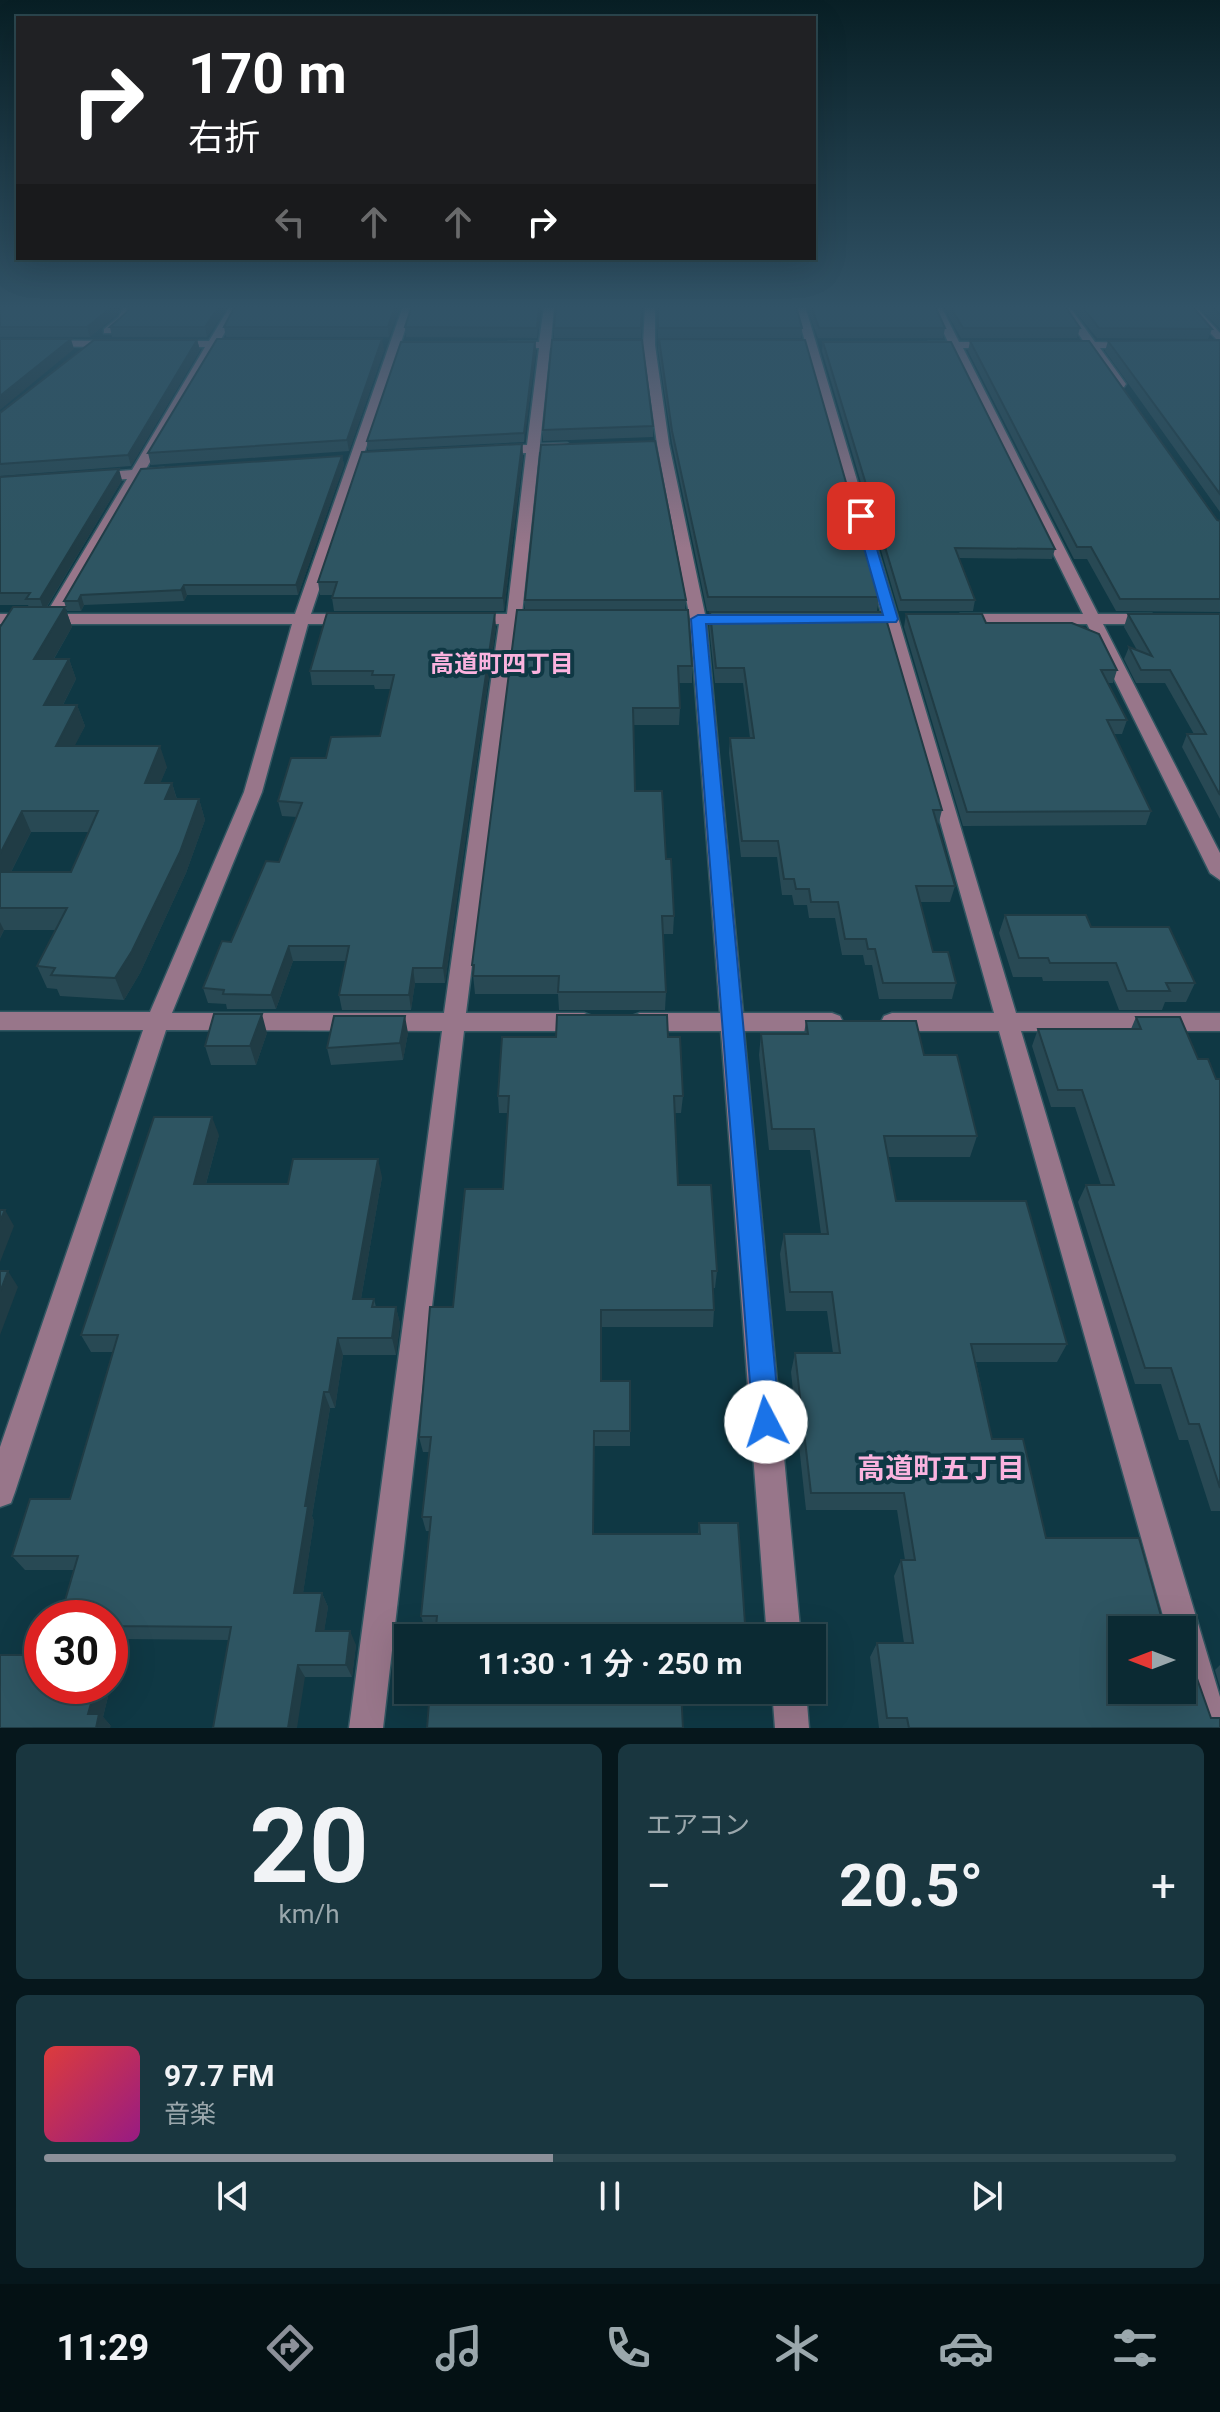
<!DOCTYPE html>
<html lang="ja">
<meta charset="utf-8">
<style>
:root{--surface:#0b2a33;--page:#19363f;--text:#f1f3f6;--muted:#9aa7ac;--line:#2b464e;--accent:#8c9099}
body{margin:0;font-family:Roboto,"Noto Sans JP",sans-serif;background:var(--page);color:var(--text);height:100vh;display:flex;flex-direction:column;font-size:30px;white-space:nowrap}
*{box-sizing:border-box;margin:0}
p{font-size:26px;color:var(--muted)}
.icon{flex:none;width:44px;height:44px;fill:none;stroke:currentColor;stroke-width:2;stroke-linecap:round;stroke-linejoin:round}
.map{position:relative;height:1728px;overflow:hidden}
.panel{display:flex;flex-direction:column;gap:16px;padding:16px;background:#06171c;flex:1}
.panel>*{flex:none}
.top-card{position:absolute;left:16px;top:16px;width:800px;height:244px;border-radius:0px;box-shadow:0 8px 32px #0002,0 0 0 2px var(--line);background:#202124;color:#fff;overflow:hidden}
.needle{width:52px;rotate:270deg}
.tools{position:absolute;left:1108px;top:1616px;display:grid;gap:16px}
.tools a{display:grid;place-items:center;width:88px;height:88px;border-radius:0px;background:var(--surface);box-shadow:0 8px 32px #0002,0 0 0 2px var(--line);font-size:40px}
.speed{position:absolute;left:24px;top:1600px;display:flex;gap:16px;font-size:40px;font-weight:700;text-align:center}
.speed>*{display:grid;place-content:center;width:104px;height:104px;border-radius:50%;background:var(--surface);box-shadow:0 8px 32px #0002,0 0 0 2px var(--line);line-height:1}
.speed .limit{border:12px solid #d22;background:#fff;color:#111}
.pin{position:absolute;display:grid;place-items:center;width:68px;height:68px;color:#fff;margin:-34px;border-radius:16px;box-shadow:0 4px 12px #0006}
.me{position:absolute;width:88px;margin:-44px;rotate:355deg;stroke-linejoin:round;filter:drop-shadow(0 0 6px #0008)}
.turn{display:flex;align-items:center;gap:28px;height:168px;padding:0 40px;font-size:36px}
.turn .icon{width:104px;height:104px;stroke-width:2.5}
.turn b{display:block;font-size:56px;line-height:68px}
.lanes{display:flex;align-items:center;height:76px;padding:0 40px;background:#0003;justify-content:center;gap:40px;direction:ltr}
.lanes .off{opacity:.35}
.big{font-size:60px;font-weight:700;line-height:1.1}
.panel .widget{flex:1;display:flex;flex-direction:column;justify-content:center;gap:12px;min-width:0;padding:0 28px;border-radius:12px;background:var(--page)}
.panel .dial{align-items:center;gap:0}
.dial b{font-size:104px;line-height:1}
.song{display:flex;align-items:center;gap:24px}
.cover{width:96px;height:96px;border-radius:12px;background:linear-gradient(135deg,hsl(0 70% 55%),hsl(310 70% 35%))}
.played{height:8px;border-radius:4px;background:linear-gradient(90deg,var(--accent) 45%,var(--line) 45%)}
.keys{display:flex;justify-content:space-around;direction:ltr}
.heat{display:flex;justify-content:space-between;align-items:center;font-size:44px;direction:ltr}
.panel .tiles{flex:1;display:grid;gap:16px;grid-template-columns:1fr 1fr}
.widget:last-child{grid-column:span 2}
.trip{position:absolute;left:394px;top:1624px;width:432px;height:80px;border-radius:0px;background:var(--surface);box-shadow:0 8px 32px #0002,0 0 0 2px var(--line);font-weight:700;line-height:80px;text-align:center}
.tab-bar{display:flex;height:128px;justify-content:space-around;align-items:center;background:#041114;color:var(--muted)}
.tab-bar .icon{width:56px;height:56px}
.tab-bar .active{color:var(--accent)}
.tab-bar b{font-size:36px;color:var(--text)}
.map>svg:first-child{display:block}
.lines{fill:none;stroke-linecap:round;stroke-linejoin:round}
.minor-casing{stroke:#315661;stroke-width:3}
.minor{fill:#98768a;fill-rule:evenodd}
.wall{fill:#284954;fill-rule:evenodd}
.shaded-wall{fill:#203c45}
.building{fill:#2e5562;stroke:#203c45;stroke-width:2}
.route{fill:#1a73e8;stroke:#114b97;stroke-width:2}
.labels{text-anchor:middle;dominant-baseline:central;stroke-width:8;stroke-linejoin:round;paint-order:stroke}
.neighbourhood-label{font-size:24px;font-weight:bold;fill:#fbb3df;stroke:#0f3844}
.near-neighbourhood-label{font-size:28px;font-weight:bold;fill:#fbb3df;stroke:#0f3844}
</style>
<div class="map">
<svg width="1220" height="1728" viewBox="0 0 1220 1728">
<rect width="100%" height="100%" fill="#0f3844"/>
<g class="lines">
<defs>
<path id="minor" d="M123 306H133L128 320 112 333H104V329L119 317Z
M230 306H240L220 341H240L246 344 240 347H216L146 469 164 468 171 472 164 476 141 478 62 614H295L403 306H413L311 614H352L360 619 352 624H308L262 792 172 1013H444L499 624H468L460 619 468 614H507L526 453 495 454 489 450 495 446 527 445 539 348H508L502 345 508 342H539L544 306H554L551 342H576L582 345 576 348H550L540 444 567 443 573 447 567 451 539 452 522 614H540L548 619 540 624H515L466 1013H584L592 1016 595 1022 592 1028 584 1031H464L383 1728H349L442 1031 166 1030 15 1492 11 1503 0 1507V1447L143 1030H0V1012H150L244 792 292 624H0V614H46L127 479 96 481 89 477 96 473 132 470 205 347H172L166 344 172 341H209Z
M645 306H655V345L669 444 706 619 743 1013H832L840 1016 843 1022 840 1028 832 1031H744L801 1638H767L721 1031H640L632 1028 629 1022 632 1016 640 1013H720L690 619 657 444 643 345Z
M795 306H805L1016 1013H1220V1031H1021L1220 1697V1728H1195L1182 1683V1630H1167L999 1031H892L884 1028 881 1022 884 1016 892 1013H994Z
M931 306H941L959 342H996L1002 345 996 348H963L1098 614H1152L1160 619 1152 624H1103L1220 853V880L1210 873 1087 624H960L952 619 960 614H1083L952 348H928L922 345 928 342H948Z
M1059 306H1069L1095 342 1136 343 1138 345 1132 348H1100L1126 384 1124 387H1116L1089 348 1064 347V343L1084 342Z
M1184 306H1195L1220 333V343Z
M0 340 116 341 122 344 116 347 0 346Z
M772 1690H806L809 1728H775Z"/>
</defs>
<use href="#minor" class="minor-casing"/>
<use href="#minor" class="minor"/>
</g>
<path class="wall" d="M0 306 116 315 90 337H0Z
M130 306H228L207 337H112L110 327 127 312Z
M235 306H400L389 337H226L224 327Z
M412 306H541L537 338 406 337 405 327Z
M642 306 641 338H554V328Z
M658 306 802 328 801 338H658Z
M806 306H935L945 328 943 338H818Z
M943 306H1065L1080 328 1077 338H961Z
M1071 306H1192L1212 329 1208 339 1097 338Z
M1198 306H1220V329Z
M659 339 879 597 877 611H707L672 443 658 350Z
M197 340 200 350 131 466 0 476V413Z
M1220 340V512L1105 351 1108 341Z
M970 341 1217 520 1220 521V612L1116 611 1087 559H1074L968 351Z
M535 342 536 350 524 442 368 450 367 441Z
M823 342 1055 549 1052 559 959 558 975 600 973 611H899L822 351Z
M384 350 349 451 151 465 148 453Z
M653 426V437L543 441V430Z
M522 444 523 456 504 611H334L332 598 333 595H320L318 582Z
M342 456 344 465 298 595H187L184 601 84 605 81 611H67L64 601Z
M0 477 122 480 47 607H65L72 627 54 659H69L76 679 63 705H77L85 726 74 746 167 767 160 783H172L177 799H199L205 820 186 873 140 973 124 1000 60 996 57 989 47 988 37 966 56 930H4L0 938V627L29 607 28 605H0ZM31 832H89L71 872H11Z
M525 600H686L685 610 692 666V683H679L680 708 679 725H633L635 791 666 859 674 916 673 934H663L666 992 665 1010H559L558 994H475L472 965 525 610Z
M710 612 942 810 938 826 955 886 950 902H920L933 952 956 983 952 999H879L872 965H865L863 955H842L835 918H809L807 905H794L792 895H782L777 857H741L729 753 730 738H750L743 683H715L709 627Z
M906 614 986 623 1117 670 1113 683H1108L1127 720 1122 734H1114L1151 811 1146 825 963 826 904 627Z
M1128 614H1220V819L1182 747 1187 734H1194L1165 683H1136L1124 659 1129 647 1137 650 1124 627Z
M496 627 445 983H415L411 1010H342L339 995 346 961H293L276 1009H227L226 1004 208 1003 203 988 279 862 297 817 282 816 278 801 326 758 380 736 391 689H375L374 685H312L310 671Z
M1005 915 1091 927 1195 983 1186 1002H1165L1162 1010H1119L1108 981H1043L1042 977H1013L999 933Z
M1136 1017 1198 1059 1216 1079H1220V1511H1211L1188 1440H1179L1161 1384H1135L1078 1202 1086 1185H1101L1075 1107H1051L1032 1046 1038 1029H1131Z
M806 1021 924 1055 977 1136 970 1157H887L896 1201 1067 1344 1057 1362H976L992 1439 1046 1538 1122 1630 1194 1670 1211 1718 1220 1728H879L870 1657 877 1643H904L894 1576 901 1560H905L897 1510H806L791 1372 795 1353H833L827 1311H786L780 1254 784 1234H821L810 1150H769L759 1055 761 1034H804Z
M267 1033 256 1065H211L205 1046Z
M408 1033 403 1060 331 1065 327 1048Z
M668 1037 683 1096 681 1113H675L678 1185 717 1271 715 1288H713L714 1310 713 1327H602L601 1381 630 1431V1446H594L593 1534H698L699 1523H738L436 1629H425L421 1616 430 1531H426L422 1517 429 1452H423L419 1437 453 1307 503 1189 508 1113H499L498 1096Z
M219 1135 206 1184H288L382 1177 361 1299H374L376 1307H396L400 1324 396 1355H343L335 1408H330L312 1516 314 1521 303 1593H322L328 1607 324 1631 356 1645 352 1677H305L229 1640 122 1639 103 1717 111 1726 42 1686 74 1570H25L12 1556 70 1499 113 1352H91L81 1335Z
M1220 1665V1687L1215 1670Z"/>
<path class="shaded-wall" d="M113 306H121L116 315 90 337 87 327Z
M219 306H228L207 337 205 327Z
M395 306H400L389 337 388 327Z
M539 306H541L537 338V328Z
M71 339 74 349 0 410V396Z
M382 339 384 350 349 451 347 440Z
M197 340 200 350 131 466 128 455Z
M535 342 536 350 524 442V433Z
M522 444 523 456 504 611 503 598Z
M342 456 344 465 298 595 296 585Z
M119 469 122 480 44 611 40 599Z
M184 585 187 595 184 601 181 590Z
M81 595 84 605 81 611 78 601Z
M65 607 72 627 42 679 34 659Z
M495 613 496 627 445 983 443 968Z
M69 659 76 679 52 726 44 705Z
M77 705 85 726 64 767 56 746Z
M160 746 167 767 152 804 145 783Z
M172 783 178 804 165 799Z
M199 799 205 820 186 873 140 973 124 1000 115 978Z
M22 811 31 832 0 894V854Z
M0 922 4 930 0 938Z
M289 946 293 961 276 1009 271 995Z
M413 968 415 983 411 1010 409 995Z
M262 1014 267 1033 256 1065 250 1046Z
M405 1016 408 1033 403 1060 400 1043Z
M212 1117 219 1135 201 1202 194 1184Z
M378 1159 382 1177 358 1316 353 1299Z
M5 1210 14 1226 0 1262V1221Z
M8 1271 18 1287 0 1335V1292Z
M396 1307 400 1324 396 1355 392 1338Z
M338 1338 343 1355 335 1408 329 1392Z
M324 1392 330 1408 312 1516 314 1521 301 1607 294 1593 305 1506Z
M322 1593 328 1607 322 1645 316 1631Z
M111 1626 122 1639 103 1717 111 1726 110 1728H96L88 1714 96 1686H110Z
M350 1631 356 1645 352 1677 346 1665Z
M298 1665 305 1677 297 1728H288Z"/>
<path class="building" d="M0 306H113L87 327H0Z
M130 306H219L205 327H110L127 312Z
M235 306H395L388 327H224Z
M412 306H539L537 328 405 327Z
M556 306H642L641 328H554Z
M658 306H796L802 328H658Z
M811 306H935L945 328H819Z
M950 306H1065L1080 328H963Z
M1082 306H1192L1212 329 1099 328Z
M1211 306H1220V315Z
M0 339H71L0 396Z
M217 339H382L347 440 148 453Z
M659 339 805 340 879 597H708L672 431Z
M94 340H197L128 455 0 464V413Z
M552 340H642L653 426 543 430Z
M1220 340V494L1108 341Z
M970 341H1089L1217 520 1220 521V599H1120L1091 547H1077Z
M401 342H535L524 433 367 441Z
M823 342H951L1055 549 955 548 975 600H901Z
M655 441 686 600H525L541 445Z
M522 444 503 598H332L337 582H318L362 452Z
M342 456 296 585H184L181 590 81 595 78 601H64L141 469Z
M119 469 40 599H26L30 593H0V477Z
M13 607H65L34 659H69L44 705H77L56 746H160L145 783H172L165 799H199L180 852 132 951 115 978 51 975 55 968 37 966 67 908H0V872H71L98 811H22L0 854V627Z
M517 610H688L692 666H678L680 708H633L635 791H662L666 859H671L674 916H662L666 992H558L559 976H473L474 965H472Z
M710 612H884L942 810H933L955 886H916L933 952H948L956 983H883L875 949H868L866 939H845L838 902H811L809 889H796L794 879H784L778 841H742L730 738H754L744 668H716Z
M327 613H495L443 968H413L409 995H339L349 946H289L271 995 223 994 224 990 203 988 222 941 231 942 266 861 279 862 302 803 278 801 291 758H326L331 737 380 736 394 675H372L373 671H310Z
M906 614H982L986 623H1072L1099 634 1117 670H1101L1127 720H1107L1151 811 967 812Z
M1128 614H1220V795L1187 734H1206L1170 670H1141L1129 647 1152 656Z
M1005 915H1086L1091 927H1169L1195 983H1166L1170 991H1127L1116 963H1050L1048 958H1019Z
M214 1014H262L250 1046H205Z
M557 1015H667L668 1037H680L683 1096H674L678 1185H711L717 1271H712L714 1310H601V1381H630V1431H594L593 1534H700L699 1523H738L746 1638H435L437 1616H421L431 1517H422L431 1437H419L430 1307H453L465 1189H503L509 1096H498L502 1037H556Z
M334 1016H405L400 1043 327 1048Z
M1136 1017H1180L1198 1059H1208L1216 1079H1220V1488L1199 1424H1189L1171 1368H1145L1086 1185H1114L1082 1090H1058L1038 1029H1141Z
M806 1021H916L924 1055H957L977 1136H884L896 1201H1026L1067 1344H971L992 1439H1023L1046 1538H1139L1165 1630H1171H1122V1690H1182V1656H1194V1670L1211 1718H1220V1728H909L907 1718H887L877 1643H913L901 1560H915L904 1493H811L795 1353H840L832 1292H790L784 1234H828L814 1129H772L761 1034H808Z
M154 1117H212L194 1184H288L293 1159H378L353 1299H374L372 1307H396L392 1338H338L329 1392H324L305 1506H308L294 1593H322L316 1631H350L346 1665H298L288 1728H213L231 1627 111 1626 110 1630V1618H60L78 1556H12L30 1499H70L118 1335H81Z
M0 1210H5L0 1221Z
M0 1271H8L0 1292Z
M31 1632H42V1686H96L88 1714H99L96 1728H0V1655H24Z
M430 1690H681L683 1728H427Z"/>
<linearGradient id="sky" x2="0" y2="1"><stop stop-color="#081f25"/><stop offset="0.56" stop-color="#315367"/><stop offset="1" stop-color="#315367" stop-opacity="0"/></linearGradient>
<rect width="1220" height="548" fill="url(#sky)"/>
<path class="route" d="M861 512 867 516 898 619 896 622 706 624 780 1422 776 1432 766 1436 757 1432 753 1422 691 619 698 615H883L855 516Z"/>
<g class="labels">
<g class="neighbourhood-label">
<text x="502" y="664">高道町四丁目</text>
</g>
<g class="near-neighbourhood-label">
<text x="941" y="1468">高道町五丁目</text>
</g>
</g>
</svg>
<div class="tools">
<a><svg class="needle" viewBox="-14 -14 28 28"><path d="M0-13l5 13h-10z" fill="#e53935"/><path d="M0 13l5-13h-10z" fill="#9aa7ac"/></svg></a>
</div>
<div class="speed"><div class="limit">30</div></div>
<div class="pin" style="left:861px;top:516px;background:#d93025"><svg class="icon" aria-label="arrive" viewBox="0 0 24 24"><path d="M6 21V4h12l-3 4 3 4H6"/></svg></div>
<svg class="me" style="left:766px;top:1422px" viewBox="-20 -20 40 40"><circle r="19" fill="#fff"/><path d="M0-13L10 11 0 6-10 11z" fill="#1a73e8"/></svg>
<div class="trip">11:30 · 1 分 · 250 m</div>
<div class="top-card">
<div class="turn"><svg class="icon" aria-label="right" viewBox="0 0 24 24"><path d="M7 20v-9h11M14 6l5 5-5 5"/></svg><div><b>170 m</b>右折</div></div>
<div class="lanes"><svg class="icon off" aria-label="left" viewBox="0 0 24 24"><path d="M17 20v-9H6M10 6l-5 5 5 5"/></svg><svg class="icon off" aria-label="ahead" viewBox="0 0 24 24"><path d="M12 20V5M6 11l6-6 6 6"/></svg><svg class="icon off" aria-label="ahead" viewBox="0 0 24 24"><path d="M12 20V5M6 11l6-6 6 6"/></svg><svg class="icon" aria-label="right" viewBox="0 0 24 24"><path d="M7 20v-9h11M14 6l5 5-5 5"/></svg></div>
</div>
</div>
<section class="panel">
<div class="tiles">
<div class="widget dial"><b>20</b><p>km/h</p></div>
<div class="widget"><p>エアコン</p>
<div class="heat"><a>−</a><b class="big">20.5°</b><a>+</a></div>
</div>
<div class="widget">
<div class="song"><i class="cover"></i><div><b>97.7 FM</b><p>音楽</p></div></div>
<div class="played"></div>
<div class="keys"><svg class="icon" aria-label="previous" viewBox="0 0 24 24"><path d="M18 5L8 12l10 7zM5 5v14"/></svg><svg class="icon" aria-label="pause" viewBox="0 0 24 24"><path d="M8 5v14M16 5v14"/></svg><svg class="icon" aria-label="next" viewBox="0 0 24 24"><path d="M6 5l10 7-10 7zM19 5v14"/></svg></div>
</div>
</div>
</section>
<nav class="tab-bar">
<b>11:29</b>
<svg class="icon active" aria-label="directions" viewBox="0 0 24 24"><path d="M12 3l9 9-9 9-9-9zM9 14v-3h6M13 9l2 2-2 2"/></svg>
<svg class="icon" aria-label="music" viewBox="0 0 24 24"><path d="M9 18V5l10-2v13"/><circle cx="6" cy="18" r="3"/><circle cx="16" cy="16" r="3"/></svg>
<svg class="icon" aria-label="phone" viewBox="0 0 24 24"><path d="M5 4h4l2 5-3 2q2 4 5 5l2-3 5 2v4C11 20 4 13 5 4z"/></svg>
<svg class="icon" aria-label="climate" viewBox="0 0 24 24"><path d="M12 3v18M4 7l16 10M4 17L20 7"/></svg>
<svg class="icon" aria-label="car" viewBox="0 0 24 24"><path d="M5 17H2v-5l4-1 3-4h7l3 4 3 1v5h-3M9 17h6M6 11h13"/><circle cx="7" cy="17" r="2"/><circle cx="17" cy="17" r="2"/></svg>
<svg class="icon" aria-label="filters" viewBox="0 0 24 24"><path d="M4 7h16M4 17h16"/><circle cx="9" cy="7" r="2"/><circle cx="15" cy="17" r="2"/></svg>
</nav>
